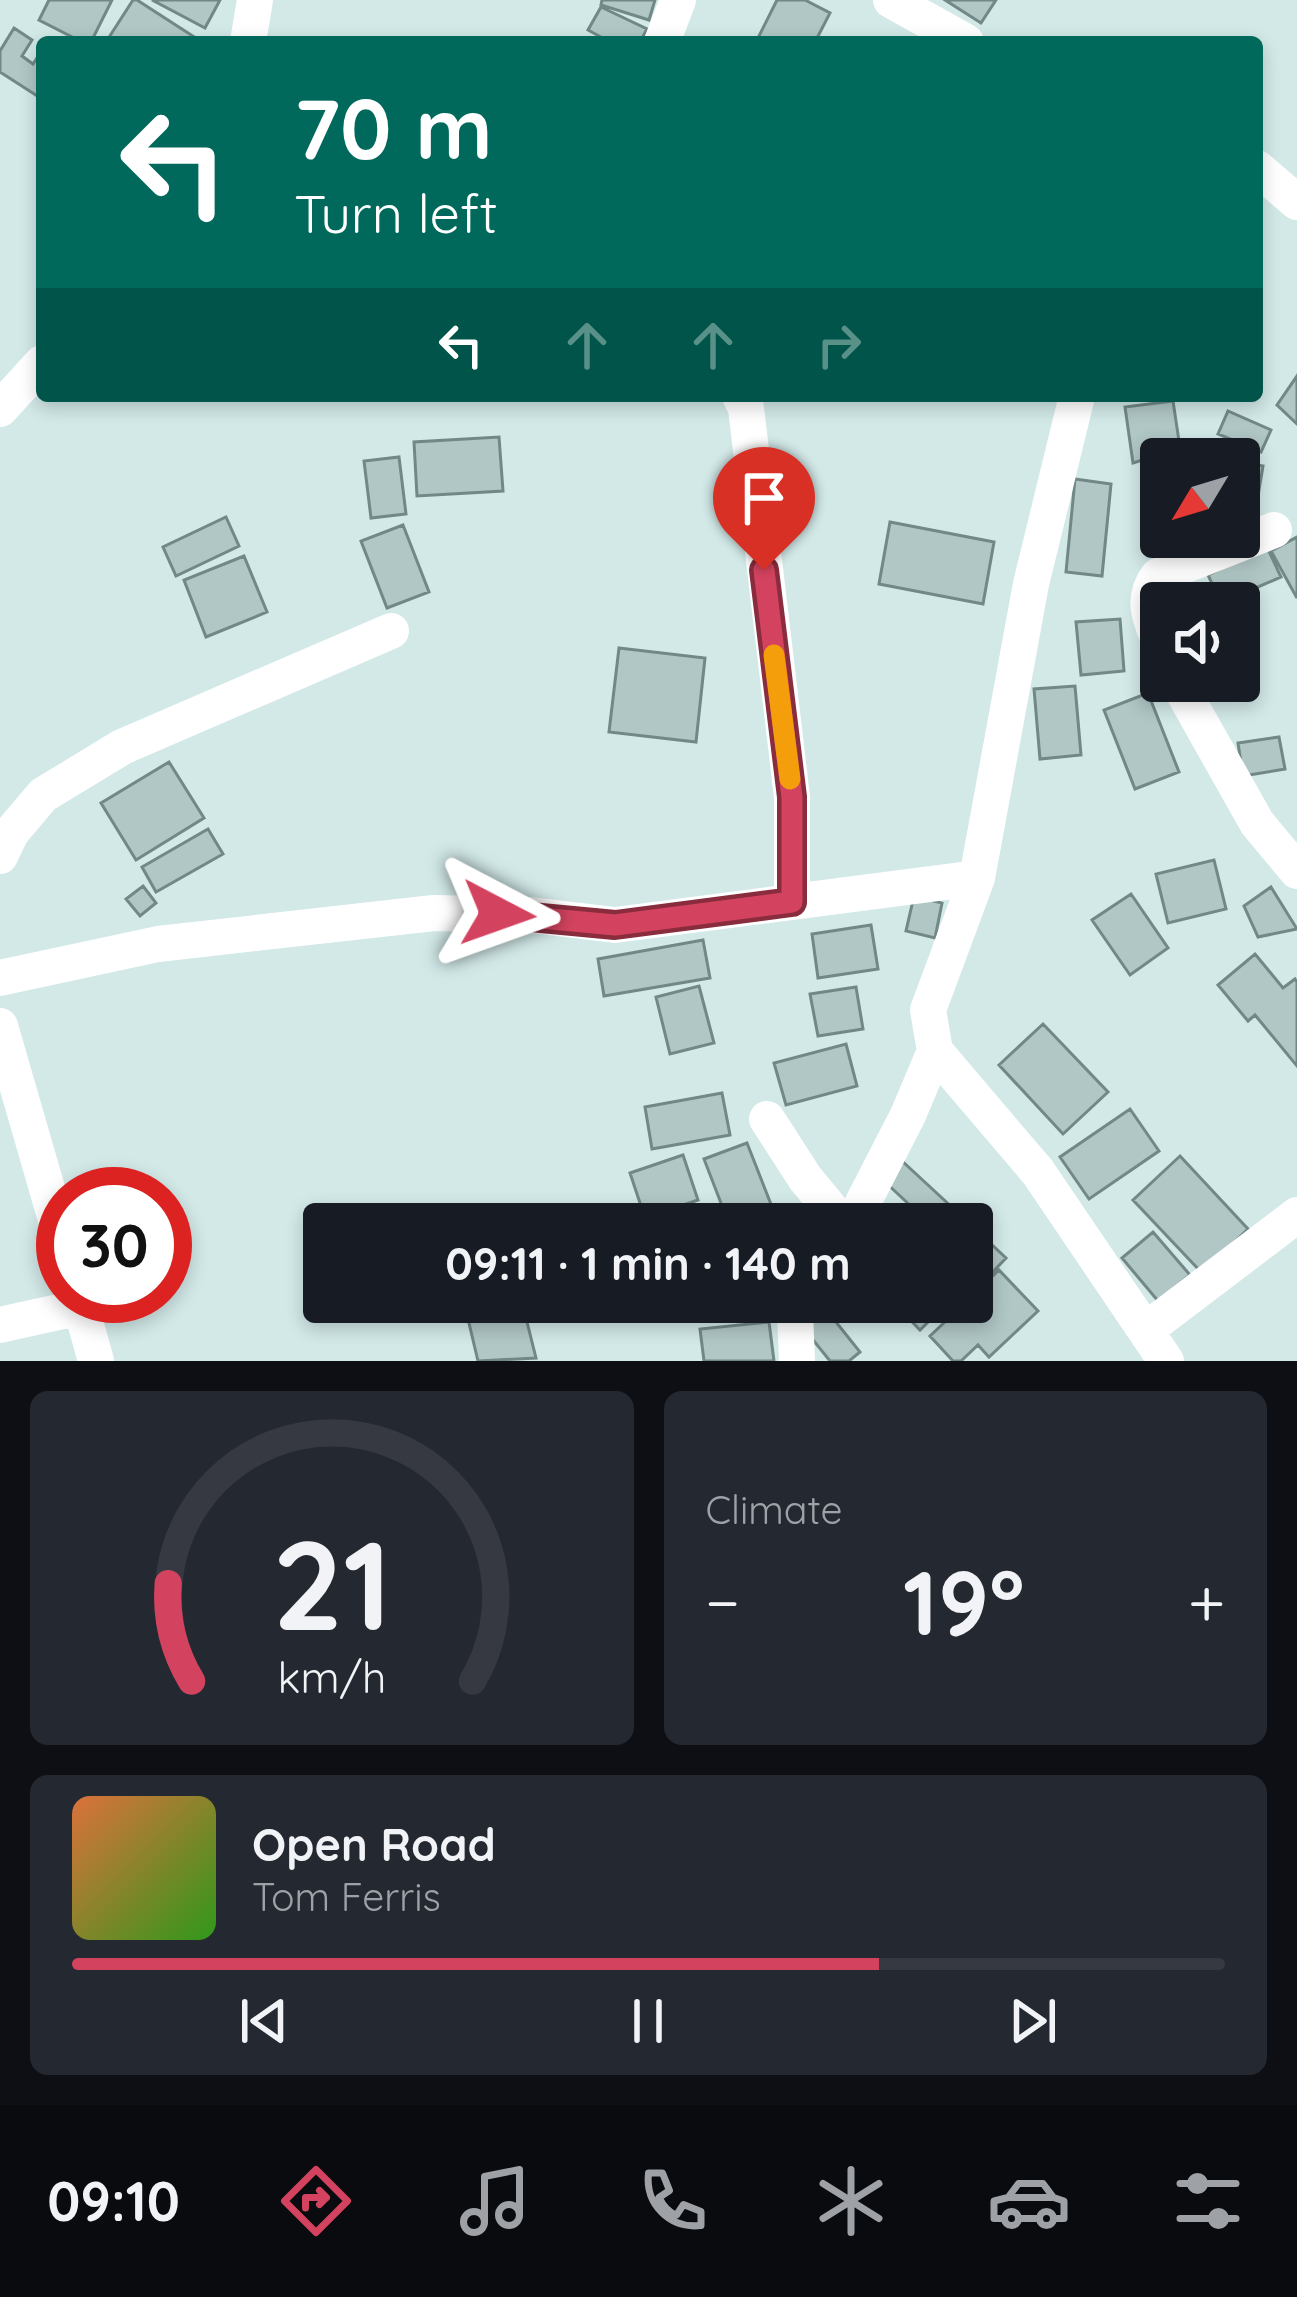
<!DOCTYPE html>
<meta charset="utf-8">
<style>
:root{--surface:#171b24;--page:#242831;--text:#f1f3f6;--muted:#9ea1a6;--line:#363941;--accent:#d3435f}
body{margin:0;font-family:Quicksand,sans-serif;background:var(--page);color:var(--text);height:100vh;display:flex;flex-direction:column;font-size:45px;white-space:nowrap}
*{box-sizing:border-box;margin:0}
p{font-size:39px;color:var(--muted)}
.icon{flex:none;width:66px;height:66px;fill:none;stroke:currentColor;stroke-width:2;stroke-linecap:round;stroke-linejoin:round}
.map{position:relative;height:1361px;overflow:hidden}
.panel{display:flex;flex-direction:column;gap:30px;padding:30px;background:#0d0f14;flex:1}
.panel>*{flex:none}
.hud{position:absolute;left:36px;top:36px;width:1227px;height:366px;border-radius:12px;box-shadow:0 6px 18px #0003;background:#00695c;color:#fff;overflow:hidden}
.needle{width:78px;rotate:232deg}
.fabs{position:absolute;left:1140px;top:438px;display:grid;gap:24px}
.fabs a{display:grid;place-items:center;width:120px;height:120px;border-radius:12px;background:var(--surface);box-shadow:0 6px 18px #0003;font-size:60px}
.speed{position:absolute;left:36px;top:1167px;display:flex;gap:24px;font-size:60px;font-weight:700;text-align:center}
.speed>*{display:grid;place-content:center;width:156px;height:156px;border-radius:50%;background:var(--surface);box-shadow:0 6px 18px #0003;line-height:1}
.speed .limit{border:18px solid #d22;background:#fff;color:#111}
.pin{position:absolute;display:grid;place-items:center;width:102px;height:102px;color:#fff;margin:-123px -51px;border-radius:50% 50% 50% 0;rotate:-45deg;box-shadow:0 0 12px #0007}
.pin .icon{rotate:45deg}
.me{position:absolute;width:132px;margin:-66px;rotate:94deg;stroke-linejoin:round;filter:drop-shadow(0 0 9px #0008)}
.turn{display:flex;align-items:center;gap:42px;height:252px;padding:0 60px;font-size:54px}
.turn .icon{width:156px;height:156px;stroke-width:2.5}
.turn b{display:block;font-size:84px;line-height:102px}
.lanes{display:flex;align-items:center;height:114px;padding:0 60px;background:#0003;justify-content:center;gap:60px;direction:ltr}
.lanes .off{opacity:.35}
.big{font-size:90px;font-weight:700;line-height:1.1}
.panel .card{flex:1;display:flex;flex-direction:column;justify-content:center;gap:18px;min-width:0;padding:0 42px;border-radius:18px;background:var(--page)}
.panel .dial{align-items:center;gap:0}
.dial svg{height:312px;overflow:visible;fill:none;stroke:var(--line);stroke-width:7;stroke-linecap:round;text-anchor:middle}
.dial text{fill:var(--text);stroke:none}
.song{display:flex;align-items:center;gap:36px}
.cover{width:144px;height:144px;border-radius:18px;background:linear-gradient(135deg,hsl(20 70% 55%),hsl(110 70% 35%))}
.played{height:12px;border-radius:6px;background:linear-gradient(90deg,var(--accent) 70%,var(--line) 70%)}
.keys{display:flex;justify-content:space-around;direction:ltr}
.heat{display:flex;justify-content:space-between;align-items:center;font-size:66px;direction:ltr}
.panel .tiles{flex:1;display:grid;gap:30px;grid-template-columns:1fr 1fr}
.card:last-child{grid-column:span 2}
.trip{position:absolute;left:303px;top:1203px;width:690px;height:120px;border-radius:12px;background:var(--surface);box-shadow:0 6px 18px #0003;font-weight:700;line-height:120px;text-align:center}
.dock{display:flex;height:192px;justify-content:space-around;align-items:center;background:#090b0e;color:var(--muted)}
.dock .icon{width:84px;height:84px}
.dock .current{color:var(--accent)}
.dock b{font-size:54px;color:var(--text)}
.map>svg:first-child{display:block}
.building{fill:#b0c7c6;stroke:#728887;stroke-width:3}
.lines{fill:none;stroke-linecap:round;stroke-linejoin:round}
.minor{stroke:#fff;stroke-width:36}
.route-casing{stroke:#892c3e;stroke-width:30}
.route{stroke:#d3435f;stroke-width:21}
.slow{stroke:#f59e0b;stroke-width:21}
</style>
<div class="map">
<svg width="1297" height="1361" viewBox="0 0 1297 1361">
<rect width="100%" height="100%" fill="#d2e9e8"/>
<path class="building" d="M49 0H112L91 42H82L39 20Z
M133 0H137L202 42H106Z
M152 0H220L205 28Z
M602 0H655L649 20 601 5Z
M777 0H805L830 13 815 42H756Z
M945 0H996L981 23Z
M601 7 647 29 640 42H610L588 30Z
M14 28 32 40 22 56 33 64 42 50V99L0 72V51Z
M1297 376V424L1277 405Z
M1173 401 1180 448 1133 463 1125 407Z
M1228 411 1271 430 1261 452 1218 434Z
M499 437 503 491 417 496 414 442Z
M399 457 406 514 371 518 364 461Z
M1239 462 1263 466 1257 502 1239 499Z
M1075 479 1111 484 1102 576 1066 572Z
M226 517 239 546 176 576 163 547Z
M890 522 994 542 983 604 879 584Z
M403 525 429 592 387 608 361 541Z
M1297 537V598L1271 551Z
M1267 547 1281 577 1221 603 1208 575Z
M244 556 267 612 206 637 184 580Z
M1120 619 1124 671 1081 675 1076 622Z
M619 648 705 658 696 742 609 732Z
M1075 686 1081 755 1040 759 1034 689Z
M1148 693 1179 772 1135 789 1104 710Z
M1279 737 1285 769 1243 776 1238 743Z
M169 762 204 818 136 860 101 803Z
M208 829 223 854 156 892 142 867Z
M1214 860 1226 909 1168 923 1156 874Z
M143 886 156 903 140 916 126 899Z
M1271 887 1297 929 1258 937 1244 906Z
M1131 894 1168 948 1130 975 1092 920Z
M914 896 942 903 935 938 906 931Z
M871 925 878 969 818 978 812 934Z
M703 940 710 978 604 996 598 959Z
M1255 954 1283 988 1295 979 1297 982V1066L1255 1015 1248 1021 1218 985Z
M699 986 714 1043 670 1054 656 997Z
M856 987 863 1029 818 1036 810 994Z
M1043 1024 1108 1092 1063 1134 999 1065Z
M846 1044 857 1086 786 1105 774 1063Z
M722 1093 730 1135 652 1149 645 1107Z
M1130 1109 1159 1151 1089 1199 1060 1157Z
M747 1143 774 1212 742 1224H729L704 1159Z
M683 1155 698 1200 645 1218 630 1173Z
M1180 1156 1248 1229 1202 1273 1133 1200Z
M901 1160 970 1224H930L883 1180Z
M972 1226 1006 1258 987 1278 972 1264Z
M1153 1232 1190 1275 1158 1301 1122 1258Z
M999 1270 1038 1311 989 1357 978 1345 961 1361H953L930 1336 966 1302H972V1296Z
M464 1302H522L536 1358 478 1361Z
M820 1302 860 1352 849 1361H830L797 1320Z
M903 1302H942L945 1305 920 1330 898 1307Z
M769 1322 774 1361H704L700 1329Z"/>
<g class="lines">
<path class="minor" d="M891 0 966 42
M248 42 255 0
M662 42 678 0
M1257 168 1297 202
M740 396 746 408 792 797V902
M1077 396 1031 584 977 878 928 1010 935 1051 1038 1172 1166 1361
M0 409 42 363
M1161 646C1151 620 1140 600 1158 576L1274 530
M1177 681 1257 823 1297 871
M0 856 11 833 43 795 122 747 391 631
M0 978 158 944 434 913 531 915 615 925 977 878
M0 1026 63 1244
M767 1119 805 1178 843 1224
M852 1224 908 1115 935 1051
M78 1296 96 1361
M0 1325 81 1307
M1147 1329 1297 1215
M797 1361 795 1313 799 1302"/>
</g>
<g class="lines">
<defs>
<path id="route" d="M498 914 615 925 792 902V797L764 570"/>
</defs>
<use href="#route" class="route-casing"/>
<use href="#route" class="route"/>
<path class="slow" d="M774 655 790 779"/>
</g>
</svg>
<div class="fabs">
<a><svg class="needle" viewBox="-14 -14 28 28"><path d="M0-13l5 13h-10z" fill="#e53935"/><path d="M0 13l5-13h-10z" fill="#9ea1a6"/></svg></a>
<a><svg class="icon" aria-label="sound" viewBox="0 0 24 24"><path d="M4 9h4l5-4v14l-5-4H4zM17 9q2 3 0 6"/></svg></a>
</div>
<div class="speed"><div class="limit">30</div></div>
<div class="pin" style="left:764px;top:570px;background:#d93025"><svg class="icon" aria-label="arrive" viewBox="0 0 24 24"><path d="M6 21V4h12l-3 4 3 4H6"/></svg></div>
<svg class="me" style="left:498px;top:914px" viewBox="-20 -20 40 40"><path d="M0-17L14 15 0 8-14 15z" fill="#d3435f" stroke="#fff" stroke-width="4"/></svg>
<div class="trip">09:11 · 1 min · 140 m</div>
<div class="hud">
<div class="turn"><svg class="icon" aria-label="left" viewBox="0 0 24 24"><path d="M17 20v-9H6M10 6l-5 5 5 5"/></svg><div><b>70 m</b>Turn left</div></div>
<div class="lanes"><svg class="icon" aria-label="left" viewBox="0 0 24 24"><path d="M17 20v-9H6M10 6l-5 5 5 5"/></svg><svg class="icon off" aria-label="ahead" viewBox="0 0 24 24"><path d="M12 20V5M6 11l6-6 6 6"/></svg><svg class="icon off" aria-label="ahead" viewBox="0 0 24 24"><path d="M12 20V5M6 11l6-6 6 6"/></svg><svg class="icon off" aria-label="right" viewBox="0 0 24 24"><path d="M7 20v-9h11M14 6l5 5-5 5"/></svg></div>
</div>
</div>
<section class="panel">
<div class="tiles">
<div class="card dial"><svg viewBox="0 0 100 80">
<path d="M14 69A42 42 0 1 1 86 69"/>
<path d="M14 69A42 42 0 0 1 8 44" stroke="#d3435f"/>
<text x="50" y="56" font-size="32" font-weight="700">21</text>
<text x="50" y="72" font-size="11">km/h</text>
</svg></div>
<div class="card"><p>Climate</p>
<div class="heat"><a>−</a><b class="big">19°</b><a>+</a></div>
</div>
<div class="card">
<div class="song"><i class="cover"></i><div><b>Open Road</b><p>Tom Ferris</p></div></div>
<div class="played"></div>
<div class="keys"><svg class="icon" aria-label="previous" viewBox="0 0 24 24"><path d="M18 5L8 12l10 7zM5 5v14"/></svg><svg class="icon" aria-label="pause" viewBox="0 0 24 24"><path d="M8 5v14M16 5v14"/></svg><svg class="icon" aria-label="next" viewBox="0 0 24 24"><path d="M6 5l10 7-10 7zM19 5v14"/></svg></div>
</div>
</div>
</section>
<nav class="dock">
<b>09:10</b>
<svg class="icon current" aria-label="directions" viewBox="0 0 24 24"><path d="M12 3l9 9-9 9-9-9zM9 14v-3h6M13 9l2 2-2 2"/></svg>
<svg class="icon" aria-label="music" viewBox="0 0 24 24"><path d="M9 18V5l10-2v13"/><circle cx="6" cy="18" r="3"/><circle cx="16" cy="16" r="3"/></svg>
<svg class="icon" aria-label="phone" viewBox="0 0 24 24"><path d="M5 4h4l2 5-3 2q2 4 5 5l2-3 5 2v4C11 20 4 13 5 4z"/></svg>
<svg class="icon" aria-label="climate" viewBox="0 0 24 24"><path d="M12 3v18M4 7l16 10M4 17L20 7"/></svg>
<svg class="icon" aria-label="car" viewBox="0 0 24 24"><path d="M5 17H2v-5l4-1 3-4h7l3 4 3 1v5h-3M9 17h6M6 11h13"/><circle cx="7" cy="17" r="2"/><circle cx="17" cy="17" r="2"/></svg>
<svg class="icon" aria-label="filters" viewBox="0 0 24 24"><path d="M4 7h16M4 17h16"/><circle cx="9" cy="7" r="2"/><circle cx="15" cy="17" r="2"/></svg>
</nav>
